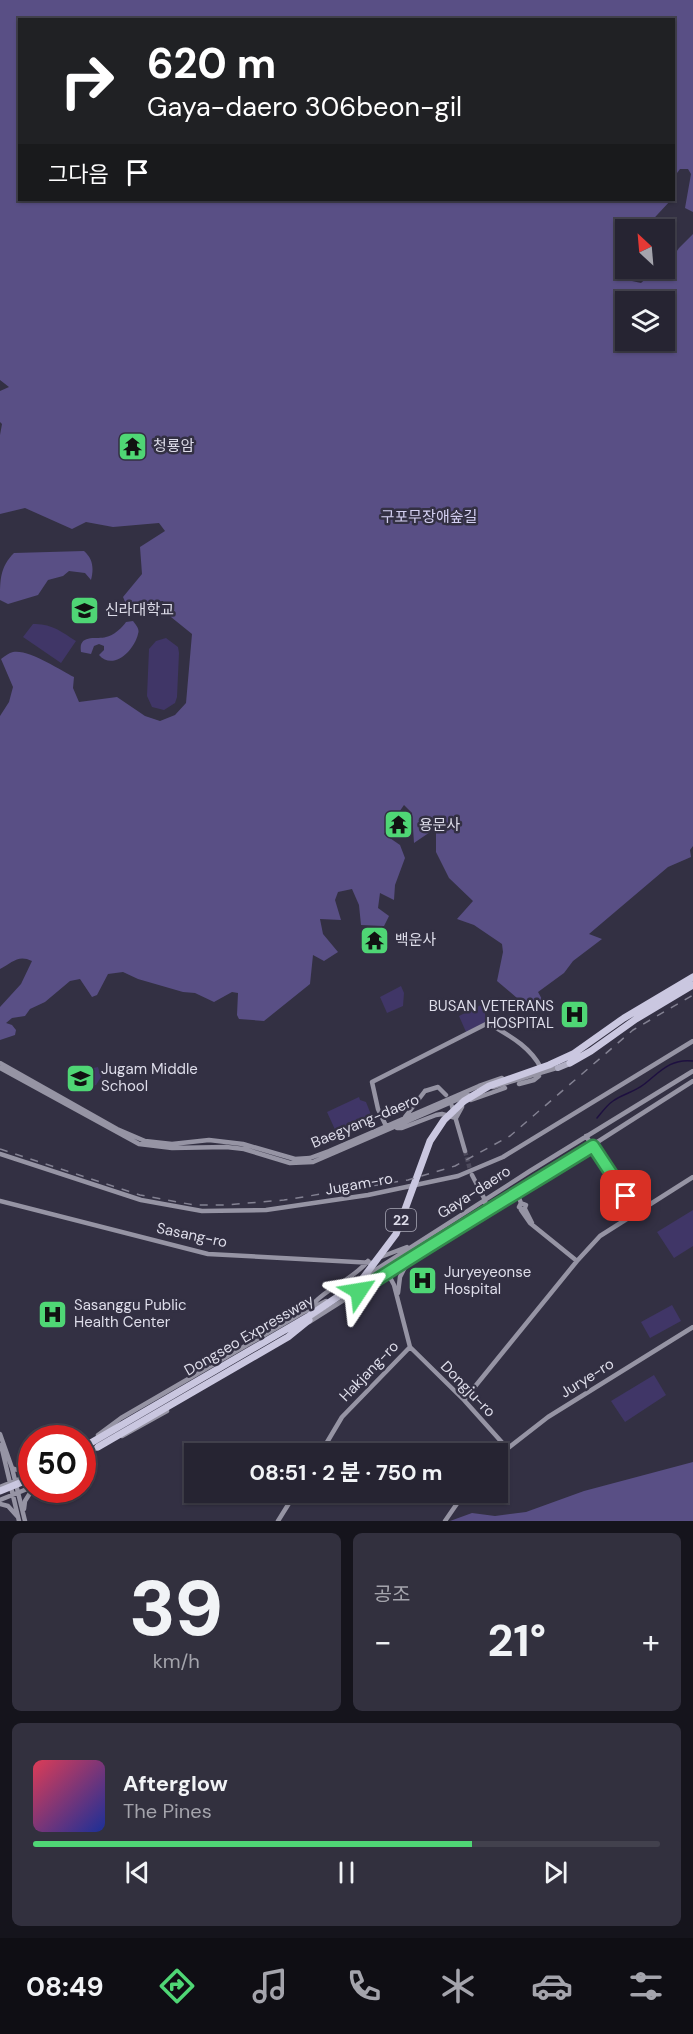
<!DOCTYPE html>
<html lang="ko">
<meta charset="utf-8">
<style>
:root{--surface:#262432;--page:#32303e;--text:#f1f3f6;--muted:#a4a4ac;--line:#42414d;--accent:#4fd675}
body{margin:0;font-family:"DM Sans","Noto Sans KR",sans-serif;background:var(--page);color:var(--text);height:100vh;display:flex;flex-direction:column;font-size:22px;white-space:nowrap}
*{box-sizing:border-box;margin:0}
p{font-size:20px;color:var(--muted)}
.icon{flex:none;width:33px;height:33px;fill:none;stroke:currentColor;stroke-width:2;stroke-linecap:round;stroke-linejoin:round}
.map{position:relative;height:1521px;overflow:hidden}
.panel{display:flex;flex-direction:column;gap:12px;padding:12px;background:#15141c;flex:1}
.panel>*{flex:none}
.guide{position:absolute;left:18px;top:18px;width:657px;height:183px;border-radius:0px;box-shadow:0 2px 4px #0004,0 0 0 2px var(--line);background:#202124;color:#fff;overflow:hidden}
.needle{width:39px;rotate:334deg}
.tools{position:absolute;left:615px;top:219px;display:grid;gap:12px}
.tools a{display:grid;place-items:center;width:60px;height:60px;border-radius:0px;background:var(--surface);box-shadow:0 2px 4px #0004,0 0 0 2px var(--line);font-size:30px}
.speed{position:absolute;left:18px;top:1425px;display:flex;gap:12px;font-size:30px;font-weight:700;text-align:center}
.speed>*{display:grid;place-content:center;width:78px;height:78px;border-radius:50%;background:var(--surface);box-shadow:0 2px 4px #0004,0 0 0 2px var(--line);line-height:1}
.speed .limit{border:9px solid #d22;background:#fff;color:#111}
.pin{position:absolute;display:grid;place-items:center;width:51px;height:51px;color:#fff;margin:-26px;border-radius:12px;box-shadow:0 3px 9px #0006}
.me{position:absolute;width:66px;margin:-33px;rotate:57deg;stroke-linejoin:round;filter:drop-shadow(0 0 4px #0008)}
.turn{display:flex;align-items:center;gap:21px;height:126px;padding:0 30px;font-size:27px}
.turn .icon{width:78px;height:78px;stroke-width:2.5}
.turn b{display:block;font-size:42px;line-height:51px}
.then{display:flex;align-items:center;height:57px;padding:0 30px;background:#0003;gap:12px;font-size:22px}
.big{font-size:45px;font-weight:700;line-height:1.1}
.panel .tile{flex:1;display:flex;flex-direction:column;justify-content:center;gap:9px;min-width:0;padding:0 21px;border-radius:9px;background:var(--page)}
.panel .dial{align-items:center;gap:0}
.dial b{font-size:78px;line-height:1}
.song{display:flex;align-items:center;gap:18px}
.cover{width:72px;height:72px;border-radius:9px;background:linear-gradient(135deg,hsl(350 70% 55%),hsl(230 70% 35%))}
.played{height:6px;border-radius:3px;background:linear-gradient(90deg,var(--accent) 70%,var(--line) 70%)}
.keys{display:flex;justify-content:space-around;direction:ltr}
.heat{display:flex;justify-content:space-between;align-items:center;font-size:33px;direction:ltr}
.panel .tiles{flex:1;display:grid;gap:12px;grid-template-columns:1fr 1fr}
.tile:last-child{grid-column:span 2}
.trip{position:absolute;left:184px;top:1443px;width:324px;height:60px;border-radius:0px;background:var(--surface);box-shadow:0 2px 4px #0004,0 0 0 2px var(--line);font-weight:700;line-height:60px;text-align:center}
.dock{display:flex;height:96px;justify-content:space-around;align-items:center;background:#0f0e14;color:var(--muted)}
.dock .icon{width:42px;height:42px}
.dock .active{color:var(--accent)}
.dock b{font-size:27px;color:var(--text)}
.map>svg:first-child{display:block}
.green{fill:#403667}
.forest{fill:#594f85;fill-rule:evenodd}
.lines{fill:none;stroke-linecap:round;stroke-linejoin:round}
.stream{stroke:#1e1040;stroke-width:1.5}
.secondary-tunnel{stroke:#4d4a5c;stroke-width:4.5;stroke-dasharray:4.5 2;stroke-linecap:butt}
.secondary{stroke:#9694a4;stroke-width:4.5}
.primary{stroke:#b1afc4;stroke-width:6}
.highway{stroke:#cac7e0;stroke-width:7}
.rail{stroke:#838192;stroke-width:1.5;stroke-dasharray:8 8;stroke-linecap:butt}
.route-casing{stroke:#338b4c;stroke-width:15}
.route{stroke:#4fd675;stroke-width:10}
.labels{text-anchor:middle;dominant-baseline:central;stroke-width:5;stroke-linejoin:round;paint-order:stroke}
.shield{fill:#333043;stroke:#aba9b8;stroke-width:1.5}
.shield-label{font-size:14px;font-weight:bold;fill:#deddea}
.poi-label{font-size:15px;fill:#deddea;stroke:#333043;text-anchor:start}
.park-label{font-size:15px;fill:#d4d0f2;stroke:#333043}
.street-label{font-size:15px;fill:#deddea;stroke:#333043}
</style>
<div class="map">
<svg width="693" height="1521" viewBox="0 0 693 1521">
<rect width="100%" height="100%" fill="#333043"/>
<path class="green" d="M33 624C51 623 62 632 76 641L61 663 23 637Z
M166 638 178 647 179 653 177 697 175 703 164 710 152 707 147 696 149 649 156 641Z
M401 986 404 993 403 1006 387 1013 380 997Z
M481 1005 484 1006 486 1022 466 1032 459 1016Z
M98 1067 101 1077 96 1085 78 1088 74 1083H69L67 1074Z
M359 1097 360 1100 366 1102 372 1117 337 1134 327 1112Z
M693 1210V1246L674 1258 657 1232Z
M672 1305 681 1321 650 1338 641 1322Z
M654 1375 666 1395 625 1422 611 1401Z"/>
<path class="forest" d="M0 0H693V212L685 208 691 174 688 169H680L674 177V20H20V200H671L644 229 626 230 624 275 632 281 641 283 650 275V269L664 268 665 263 670 261 679 248 693 234V846L690 850 691 857 668 867 589 934 602 939 573 961 564 973 538 992 543 1001 534 1008 517 998 497 981 503 952 502 944 474 925 457 919 473 901 449 878 436 852V828L414 843 412 813 404 805 384 834 400 845 405 858 395 885 394 900 380 893 378 908 389 916 384 926 361 925 359 905 352 889 338 892 335 900 341 920 320 919 323 934 338 952 324 961 313 955 310 984 264 1021 239 1019 237 1015 238 993 232 992 214 1002 195 993 183 992 138 979 123 972 108 974 97 995 92 997 80 979 70 981 45 1002 30 1009 25 1016 12 1018 6 1023 12 1025 16 1030 15 1035 0 1040V1007L21 984 32 961C18 954 12 963 0 969V716L9 702 13 687 1 659C5 656 9 653 13 652 29 649 60 670 74 677L73 688 79 702 117 697 145 716 160 721 175 715 186 703 192 634 171 617 163 601 126 604 123 597 142 574 140 547 165 531 159 523 113 527 86 522 72 529 25 508 0 514V435L2 424 0 422V391L9 387 0 380ZM626 302H664V340H626Z
M84 551C93 559 94 568 91 580L85 573 69 571 63 576 48 580 38 595 8 604 0 600C0 580 0 567 14 553Z
M133 621C136 625 140 629 138 634 134 651 113 671 99 655L104 650V646L99 644 94 646 91 654 81 652C78 633 97 640 106 637 113 636 123 627 126 622Z
M693 1462V1521H450L472 1513 495 1516 526 1512 584 1491Z"/>
<g class="lines">
<path class="stream" d="M597 1118C602 1112 607 1105 613 1101 623 1094 634 1092 643 1085 659 1073 670 1058 693 1061"/>
<path class="secondary-tunnel" d="M465 1151 471 1173"/>
<path class="secondary" d="M0 1063 117 1129 145 1141 172 1144 209 1140 243 1144 295 1159 310 1158 329 1151 479 1086 502 1078
M0 1068 139 1144 172 1148 226 1147 244 1149 290 1163 313 1162 468 1095
M519 1084 534 1080 539 1076
M493 1087 560 1067
M425 1091 438 1087 446 1095
M471 1100 505 1088
M452 1106 465 1151
M405 1117 425 1091
M387 1128 378 1109 372 1082 488 1023C508 1035 530 1046 541 1068
M397 1128H402L436 1115 442 1114 456 1118 462 1107
M586 1136 636 1213
M0 1154 141 1200 202 1211 266 1210 368 1195 458 1176 503 1157 693 1041
M472 1175 485 1200
M517 1193 521 1203 519 1207 524 1210 526 1205 521 1203
M0 1201 208 1254 374 1263
M525 1209 532 1223
M521 1210 530 1223 577 1261
M478 1215 486 1206 485 1200
M378 1258 407 1247
M366 1276 530 1171 693 1071
M398 1293 400 1277 409 1259
M310 1308C322 1290 352 1281 368 1261
M309 1322 423 1250 497 1206 693 1081
M410 1347 464 1400 507 1448
M464 1400 577 1261 600 1236 693 1177
M0 1434 12 1468 25 1521
M98 1435 121 1418 302 1313 326 1301
M122 1436 167 1411
M1 1445 19 1521
M320 1454 342 1417 410 1347 394 1285 386 1270
M498 1456 548 1417 693 1327
M82 1457 98 1447
M12 1468 28 1474
M0 1487 32 1474
M0 1500 32 1487
M0 1504 8 1506 17 1516
M24 1509 25 1501 32 1490
M278 1521 296 1492
M445 1521 465 1492"/>
<path class="primary" d="M558 1068 570 1063"/>
<path class="highway" d="M570 1063 591 1051 636 1019 693 985
M98 1447 288 1337 309 1320
M82 1448 309 1316 360 1282 396 1234 430 1141 444 1120 464 1101 489 1086 549 1065 573 1054 624 1018 693 977
M0 1491 32 1478"/>
<path class="rail" d="M0 1149 140 1195 194 1205H225L284 1200 408 1180 455 1166 510 1136 633 1030 693 995"/>
</g>
<g class="lines">
<defs>
<path id="route" d="M359 1291C436 1241 515 1194 593 1146L626 1196"/>
</defs>
<use href="#route" class="route-casing"/>
<use href="#route" class="route"/>
</g>
<defs>
<symbol id="temple-square" viewBox="-11 -11 22 22"><rect x="-9" y="-9" width="18" height="18" rx="4" fill="#4fd675" stroke="#333043"/><path d="M0-6L5-2H3V0L6.5 2.5H4V6H1.5V3h-3V6H-4V2.5H-6.5L-3 0V-2H-5Z" fill="#111"/></symbol>
<symbol id="university-square" viewBox="-11 -11 22 22"><rect x="-9" y="-9" width="18" height="18" rx="4" fill="#4fd675" stroke="#333043"/><path d="M0-5L7-2L0 1L-7-2ZM-4 1L0 2.5L4 1V4Q0 6-4 4Z" fill="#111"/></symbol>
<symbol id="hospital-square" viewBox="-11 -11 22 22"><rect x="-9" y="-9" width="18" height="18" rx="4" fill="#4fd675" stroke="#333043"/><path d="M-5-5h3v3.5h4V-5h3V5h-3V1.5h-4V5h-3Z" fill="#111"/></symbol>
<symbol id="school-square" viewBox="-11 -11 22 22"><rect x="-9" y="-9" width="18" height="18" rx="4" fill="#4fd675" stroke="#333043"/><path d="M0-5L7-2L0 1L-7-2ZM-4 1L0 2.5L4 1V4Q0 6-4 4Z" fill="#111"/></symbol>
</defs>
<g fill-rule="evenodd">
<use href="#temple-square" x="116" y="430" width="33" height="33"/>
<use href="#university-square" x="68" y="594" width="33" height="33"/>
<use href="#temple-square" x="382" y="808" width="33" height="33"/>
<use href="#temple-square" x="358" y="924" width="33" height="33"/>
<use href="#hospital-square" x="558" y="998" width="33" height="33"/>
<use href="#school-square" x="64" y="1062" width="33" height="33"/>
<use href="#hospital-square" x="406" y="1264" width="33" height="33"/>
<use href="#hospital-square" x="36" y="1298" width="33" height="33"/>
</g>
<g class="labels">
<rect class="shield" x="386" y="1209" width="30" height="22" rx="4.5"/>
<g class="shield-label">
<text x="401" y="1220">22</text>
</g>
<g class="poi-label">
<text x="153" y="446">청룡암</text>
<text x="105" y="610">신라대학교</text>
<text x="419" y="825">용문사</text>
<text x="395" y="940">백운사</text>
<text x="554" y="1006" text-anchor="end">BUSAN VETERANS<tspan x="554" dy="17">HOSPITAL</tspan></text>
<text x="101" y="1069">Jugam Middle<tspan x="101" dy="17">School</tspan></text>
<text x="444" y="1272">Juryeyeonse<tspan x="444" dy="17">Hospital</tspan></text>
<text x="74" y="1305">Sasanggu Public<tspan x="74" dy="17">Health Center</tspan></text>
</g>
<g class="park-label">
<text x="429" y="517">구포무장애숲길</text>
</g>
<g class="street-label">
<text transform="translate(365 1121) rotate(-23)">Baegyang-daero</text>
<text transform="translate(359 1184) rotate(-10)">Jugam-ro</text>
<text transform="translate(474 1192) rotate(-33)">Gaya-daero</text>
<text transform="translate(192 1235) rotate(12)">Sasang-ro</text>
<text transform="translate(249 1335) rotate(-30)">Dongseo Expressway</text>
<text transform="translate(369 1371) rotate(-46)">Hakjang-ro</text>
<text transform="translate(587 1378) rotate(-32)">Jurye-ro</text>
<text transform="translate(468 1389) rotate(46)">Dongju-ro</text>
</g>
</g>
</svg>
<div class="tools">
<a><svg class="needle" viewBox="-14 -14 28 28"><path d="M0-13l5 13h-10z" fill="#e53935"/><path d="M0 13l5-13h-10z" fill="#a4a4ac"/></svg></a>
<a><svg class="icon" aria-label="layers" viewBox="0 0 24 24"><path d="M12 4l9 5-9 5-9-5zM3 14l9 5 9-5"/></svg></a>
</div>
<div class="speed"><div class="limit">50</div></div>
<div class="pin" style="left:626px;top:1196px;background:#d93025"><svg class="icon" aria-label="arrive" viewBox="0 0 24 24"><path d="M6 21V4h12l-3 4 3 4H6"/></svg></div>
<svg class="me" style="left:359px;top:1291px" viewBox="-20 -20 40 40"><path d="M0-17L14 15 0 8-14 15z" fill="#4fd675" stroke="#fff" stroke-width="4"/></svg>
<div class="trip">08:51 · 2 분 · 750 m</div>
<div class="guide">
<div class="turn"><svg class="icon" aria-label="right" viewBox="0 0 24 24"><path d="M7 20v-9h11M14 6l5 5-5 5"/></svg><div><b>620 m</b>Gaya-daero 306beon-gil</div></div>
<div class="then">그다음<svg class="icon" aria-label="arrive" viewBox="0 0 24 24"><path d="M6 21V4h12l-3 4 3 4H6"/></svg></div>
</div>
</div>
<section class="panel">
<div class="tiles">
<div class="tile dial"><b>39</b><p>km/h</p></div>
<div class="tile"><p>공조</p>
<div class="heat"><a>−</a><b class="big">21°</b><a>+</a></div>
</div>
<div class="tile">
<div class="song"><i class="cover"></i><div><b>Afterglow</b><p>The Pines</p></div></div>
<div class="played"></div>
<div class="keys"><svg class="icon" aria-label="previous" viewBox="0 0 24 24"><path d="M18 5L8 12l10 7zM5 5v14"/></svg><svg class="icon" aria-label="pause" viewBox="0 0 24 24"><path d="M8 5v14M16 5v14"/></svg><svg class="icon" aria-label="next" viewBox="0 0 24 24"><path d="M6 5l10 7-10 7zM19 5v14"/></svg></div>
</div>
</div>
</section>
<nav class="dock">
<b>08:49</b>
<svg class="icon active" aria-label="directions" viewBox="0 0 24 24"><path d="M12 3l9 9-9 9-9-9zM9 14v-3h6M13 9l2 2-2 2"/></svg>
<svg class="icon" aria-label="music" viewBox="0 0 24 24"><path d="M9 18V5l10-2v13"/><circle cx="6" cy="18" r="3"/><circle cx="16" cy="16" r="3"/></svg>
<svg class="icon" aria-label="phone" viewBox="0 0 24 24"><path d="M5 4h4l2 5-3 2q2 4 5 5l2-3 5 2v4C11 20 4 13 5 4z"/></svg>
<svg class="icon" aria-label="climate" viewBox="0 0 24 24"><path d="M12 3v18M4 7l16 10M4 17L20 7"/></svg>
<svg class="icon" aria-label="car" viewBox="0 0 24 24"><path d="M5 17H2v-5l4-1 3-4h7l3 4 3 1v5h-3M9 17h6M6 11h13"/><circle cx="7" cy="17" r="2"/><circle cx="17" cy="17" r="2"/></svg>
<svg class="icon" aria-label="filters" viewBox="0 0 24 24"><path d="M4 7h16M4 17h16"/><circle cx="9" cy="7" r="2"/><circle cx="15" cy="17" r="2"/></svg>
</nav>
